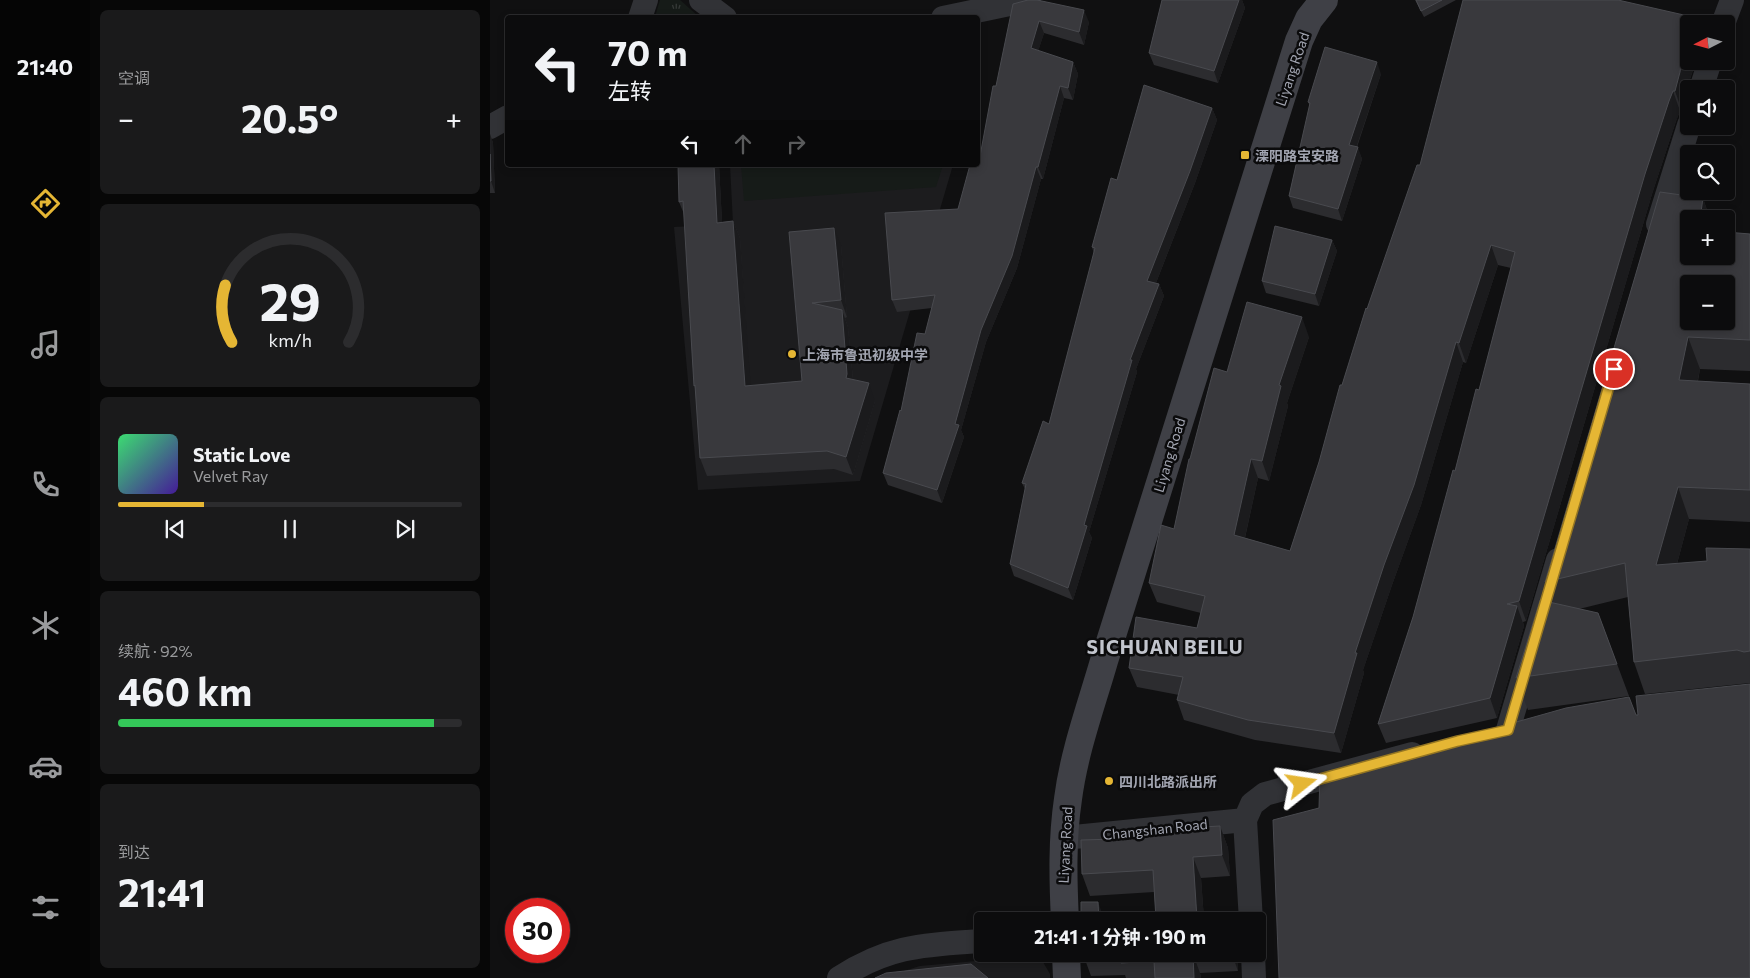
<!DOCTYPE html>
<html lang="zh">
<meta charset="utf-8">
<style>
:root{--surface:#0c0c0d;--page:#1a1a1b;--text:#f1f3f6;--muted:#9a9b9d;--line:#2c2c2e;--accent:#e5b634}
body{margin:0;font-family:Commissioner,"Noto Sans SC",sans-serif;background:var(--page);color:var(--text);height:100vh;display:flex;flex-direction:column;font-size:19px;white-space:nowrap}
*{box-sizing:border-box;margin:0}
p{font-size:16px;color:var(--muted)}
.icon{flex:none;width:28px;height:28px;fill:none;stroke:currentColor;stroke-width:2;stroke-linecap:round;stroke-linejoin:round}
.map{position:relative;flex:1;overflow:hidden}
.panel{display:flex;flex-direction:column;gap:10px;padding:10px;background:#070707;width:400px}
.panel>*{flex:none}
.guide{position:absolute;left:15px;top:15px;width:475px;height:152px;border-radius:5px;box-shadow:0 2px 8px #0003,0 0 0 1px var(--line);background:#0c0c0d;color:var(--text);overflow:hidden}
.needle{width:32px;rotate:264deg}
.controls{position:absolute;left:1190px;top:15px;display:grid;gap:10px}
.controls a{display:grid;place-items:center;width:55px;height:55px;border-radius:5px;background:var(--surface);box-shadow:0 2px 8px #0003,0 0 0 1px var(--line);font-size:25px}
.speed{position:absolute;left:15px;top:898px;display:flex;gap:10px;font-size:25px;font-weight:700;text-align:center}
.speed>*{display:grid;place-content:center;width:65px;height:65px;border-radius:50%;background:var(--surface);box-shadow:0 2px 8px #0003,0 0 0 1px var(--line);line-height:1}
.speed .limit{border:8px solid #d22;background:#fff;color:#111}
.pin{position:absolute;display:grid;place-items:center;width:42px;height:42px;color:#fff;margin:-21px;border:2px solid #fff;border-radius:50%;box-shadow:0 1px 5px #0007}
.me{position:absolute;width:55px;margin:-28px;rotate:75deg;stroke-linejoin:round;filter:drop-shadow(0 0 4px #0008)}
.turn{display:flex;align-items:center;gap:18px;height:105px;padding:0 20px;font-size:22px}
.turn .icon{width:65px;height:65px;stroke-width:2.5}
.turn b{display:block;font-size:35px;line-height:42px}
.lanes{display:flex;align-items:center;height:48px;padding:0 20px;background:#0003;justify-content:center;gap:25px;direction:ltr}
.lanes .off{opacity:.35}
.big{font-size:38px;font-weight:700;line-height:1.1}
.panel .widget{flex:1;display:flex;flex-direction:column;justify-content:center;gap:8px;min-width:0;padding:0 18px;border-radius:8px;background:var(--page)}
.panel .dial{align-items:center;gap:0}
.dial svg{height:130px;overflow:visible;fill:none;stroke:var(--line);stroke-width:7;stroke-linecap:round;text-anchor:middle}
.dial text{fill:var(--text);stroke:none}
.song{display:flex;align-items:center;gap:15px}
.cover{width:60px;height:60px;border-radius:8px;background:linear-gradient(135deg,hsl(140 70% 55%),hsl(260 70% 35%))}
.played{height:5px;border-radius:2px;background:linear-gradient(90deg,var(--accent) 25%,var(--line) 25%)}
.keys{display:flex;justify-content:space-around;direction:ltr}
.heat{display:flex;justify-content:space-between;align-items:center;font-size:28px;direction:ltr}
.charge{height:8px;border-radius:4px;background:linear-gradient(90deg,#34c759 92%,var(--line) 0)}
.trip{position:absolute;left:484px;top:912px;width:292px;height:50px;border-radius:5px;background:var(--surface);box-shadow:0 2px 8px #0003,0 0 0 1px var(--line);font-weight:700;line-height:50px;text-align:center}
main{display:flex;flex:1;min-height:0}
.tabs{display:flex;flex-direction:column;width:90px;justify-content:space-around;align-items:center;background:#050505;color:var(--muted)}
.tabs .icon{width:35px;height:35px}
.tabs .selected{color:var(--accent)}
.tabs b{font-size:22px;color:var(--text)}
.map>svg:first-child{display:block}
.built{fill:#1c1c1e}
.grass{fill:url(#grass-tufts)}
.garden{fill:#161b18}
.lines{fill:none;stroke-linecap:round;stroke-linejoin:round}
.street{stroke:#313236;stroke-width:24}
.secondary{stroke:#3f4046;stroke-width:28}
.wall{fill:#2c2c2f;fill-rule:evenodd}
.shaded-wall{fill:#1b1b1d}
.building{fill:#39393d;stroke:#494a4f;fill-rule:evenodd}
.route-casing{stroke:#957622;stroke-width:12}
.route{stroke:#e5b634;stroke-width:9}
.poi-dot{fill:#e5b634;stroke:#0b0b0c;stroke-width:2}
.labels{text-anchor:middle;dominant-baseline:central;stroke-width:5;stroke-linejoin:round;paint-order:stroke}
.street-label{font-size:14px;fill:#a2a5b1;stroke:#0b0b0c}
.poi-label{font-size:14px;font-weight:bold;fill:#a2a5b1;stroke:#0b0b0c;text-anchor:start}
.district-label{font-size:19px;font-weight:bold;letter-spacing:1px;fill:#c2c5cd;stroke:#0b0b0c}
</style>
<main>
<nav class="tabs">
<b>21:40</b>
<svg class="icon selected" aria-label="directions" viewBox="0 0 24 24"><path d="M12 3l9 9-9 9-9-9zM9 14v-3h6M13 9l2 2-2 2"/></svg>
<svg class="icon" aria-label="music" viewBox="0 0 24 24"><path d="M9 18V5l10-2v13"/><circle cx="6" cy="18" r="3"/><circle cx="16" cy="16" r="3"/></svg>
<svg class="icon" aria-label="phone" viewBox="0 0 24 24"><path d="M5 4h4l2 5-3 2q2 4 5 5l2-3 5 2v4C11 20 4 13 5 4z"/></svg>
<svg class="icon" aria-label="climate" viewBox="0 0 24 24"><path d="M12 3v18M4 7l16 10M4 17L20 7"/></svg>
<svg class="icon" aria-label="car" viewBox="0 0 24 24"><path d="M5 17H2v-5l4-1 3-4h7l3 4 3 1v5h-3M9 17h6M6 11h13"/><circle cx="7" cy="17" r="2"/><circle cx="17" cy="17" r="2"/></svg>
<svg class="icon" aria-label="filters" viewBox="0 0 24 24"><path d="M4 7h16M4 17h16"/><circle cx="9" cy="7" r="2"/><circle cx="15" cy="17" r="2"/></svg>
</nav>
<section class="panel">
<div class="widget"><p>空调</p>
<div class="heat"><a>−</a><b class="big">20.5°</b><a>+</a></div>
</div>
<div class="widget dial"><svg viewBox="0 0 100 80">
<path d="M14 69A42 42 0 1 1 86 69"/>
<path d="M14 69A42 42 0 0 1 10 34" stroke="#e5b634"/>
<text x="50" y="56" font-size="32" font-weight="700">29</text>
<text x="50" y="72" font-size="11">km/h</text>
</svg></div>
<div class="widget">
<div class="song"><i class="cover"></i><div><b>Static Love</b><p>Velvet Ray</p></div></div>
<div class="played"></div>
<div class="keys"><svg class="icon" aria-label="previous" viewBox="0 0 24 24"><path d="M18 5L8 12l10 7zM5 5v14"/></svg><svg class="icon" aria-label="pause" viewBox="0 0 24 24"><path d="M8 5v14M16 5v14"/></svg><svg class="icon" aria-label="next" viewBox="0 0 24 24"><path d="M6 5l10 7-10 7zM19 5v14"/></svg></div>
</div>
<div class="widget"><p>续航 · 92%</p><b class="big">460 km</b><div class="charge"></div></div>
<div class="widget"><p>到达</p><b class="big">21:41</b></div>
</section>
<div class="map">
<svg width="1260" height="978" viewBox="0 0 1260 978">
<defs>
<pattern id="grass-tufts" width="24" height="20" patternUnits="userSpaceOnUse" patternTransform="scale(1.25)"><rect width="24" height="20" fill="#161b18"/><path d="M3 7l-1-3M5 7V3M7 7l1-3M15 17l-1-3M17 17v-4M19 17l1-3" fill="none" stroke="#353937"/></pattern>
</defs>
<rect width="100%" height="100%" fill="#101011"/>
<path class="built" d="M240 165H463L370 481 208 490 184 227 243 224Z
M532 957 542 958 553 962 560 974V978H391L430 966Z"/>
<path class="grass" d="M170 0H190L209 17H165Z"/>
<path class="garden" d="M251 165H453L446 187 254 201Z"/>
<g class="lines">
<path class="street" d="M211 0 235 18
M150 18 156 0
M453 18 539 0
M1233 24 1242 0
M1211 89 1220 61
M0 127 18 117
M1168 224 1199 125
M1018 730 1068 560
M574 838 755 820
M761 921 755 820 762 804 775 794 922 754
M763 954 764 978
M349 978C400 945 434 945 492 941"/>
<path class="secondary" d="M575 921C573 880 572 839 578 799 584 752 601 706 614 661L809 41 819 19 834 0
M576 954 577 978"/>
</g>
<path class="wall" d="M538 0 599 22 594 45 554 33 548 51 583 62 588 74 583 100 574 98 553 179H551L527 268 496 342 471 430 474 437 452 503 398 485 393 473 411 411 435 334 442 308 407 312 402 300 468 209 488 167 506 86Z
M672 0H752L755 8 728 83 664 65 659 53Z
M925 0H966L934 17Z
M1207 18 1209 24H1199V61H1206L1198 85V92L1192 111H1190L1186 121 1162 194 1036 621 1033 622 1034 626 1007 718 896 743 888 724 923 617 989 390 1021 268 1008 265 976 363 973 362 931 505 902 585 873 670 874 673 851 753 765 740 694 720 687 700 689 695 647 687 639 668 707 628 711 613 667 602 659 583 684 529 700 459 737 372 819 337 797 403 798 406 779 481 768 478 755 538 800 551 829 462 852 385 877 309 930 165Z
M891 74 867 147 872 159 852 221 803 208 799 196 820 106 818 102Z
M722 108 727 120 705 183 666 283 669 284 674 296 646 369 647 372 599 532 602 538 583 600 524 576 520 564 535 489 532 483 559 424 604 254 602 247 627 180Z
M0 134 3 143 5 193H0Z
M229 165 232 222 243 221 250 238 260 386 312 381 299 232 351 245 357 317 355 318 358 327 363 379 385 401 363 475 344 469 217 476 210 458 206 390 204 386 194 214 189 202Z
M1170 192 1213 198 1220 219H1199V256H1236V232L1260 234V371L1210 369 1208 381 1260 384V522L1199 519 1187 564 1217 561 1216 548 1260 549V683L1155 694 1144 662 1138 597 1089 609 1108 613 1139 696 1038 710 1026 678 1050 600 1062 603 1055 582ZM1199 284H1236V321H1199Z
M842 240 847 251 829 306 776 293 772 281Z
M730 826 738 848 740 876 711 878 714 919H666L664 892 600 896 592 874 626 839Z
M593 954H747L748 971 710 973 711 978H636L635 975 601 976Z"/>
<path class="shaded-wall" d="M749 0H752L755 8 728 83 724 71Z
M594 10 599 22 594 45 589 32Z
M1207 18 1209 24H1205Z
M549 21 554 33 545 61 541 48Z
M1199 41V61H1206L1198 85V92L1192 111 1185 91 1191 65Z
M583 62 588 74 583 100 578 88Z
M887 62 891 74 863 157 859 145Z
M570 86 574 98 553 179 548 167Z
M1183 91 1190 111 1186 121 1162 194 1036 621 1029 601 1155 174 1179 101Z
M722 108 727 120 705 183 662 293 657 281Z
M0 134 3 143 5 193 1 181Z
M868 147 872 159 852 221 848 209Z
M224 165H229L233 240 227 223Z
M546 167 551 179 527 268 496 342 471 430 474 437 452 503 447 490 491 330Z
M1213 198 1220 219H1210Z
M243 221 250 238 262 404 255 386Z
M344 228 351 245 357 317 351 300Z
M842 240 847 251 829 306 825 294Z
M1001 245 1008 265 976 363 969 343Z
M669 284 674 296 646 369 647 372 599 532 602 538 583 600 578 588 594 525 640 360Z
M352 310 358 327 364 391 356 378Z
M812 317 819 337 797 403 798 406 779 481 772 461 789 385Z
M1198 337 1210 369 1201 412 1189 380Z
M966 342 973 362 931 505 902 585 873 670 874 673 851 753 844 733 865 653Z
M379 383 385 401 363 475 356 457Z
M761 459 768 478 751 555 744 535Z
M1188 487 1199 519 1178 597 1166 565Z
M1027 606 1034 626 1007 718 1000 698Z
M730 826 738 848 740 876 732 855Z
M703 857 711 878 714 921 707 919Z
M608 902 615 921H609Z
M703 954 710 973 711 978H704Z
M742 954H747L748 971Z"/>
<path class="building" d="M538 0H547L594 10 589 32 549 21 541 48 583 62 578 88 570 86 548 167H546L522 256 491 330 465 424 469 425 447 490 393 473 410 410 411 411 427 333 435 334 445 295 402 300 395 213 468 209 480 165 488 167 503 86H506L523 4Z
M672 0H749L724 71 659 53Z
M926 0H952L931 11Z
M973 0H1128L1207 18 1205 24H1199V41L1191 65 1190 72 1185 91H1183L1179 101 1155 174 1029 601 1017 604 1027 606 1000 698 888 724 923 617 963 470 965 471 986 389 989 390 1025 252 1001 245 969 343 966 342 924 485 894 565 865 653H867L844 733 758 720 687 700 693 677 639 668 646 617 707 628 715 596 659 583 671 525 684 529 699 459H700L724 368 737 372 757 302 812 317 789 385 791 386 772 461 761 459 744 535 800 551 829 462 850 385H852L876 308 877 309 927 165H930Z
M835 47 887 62 859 145 868 147 848 209 799 196 820 103 818 102Z
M654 85 722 108 700 171 657 281 669 284 640 360H642L594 525 597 526 578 588 520 564 536 484 532 483 553 421 559 424 605 248 602 247 621 178 627 180Z
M0 154 1 181H0Z
M188 165H224L227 223 243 221 255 386 312 381 299 232 344 228 351 300 322 303 352 310 357 374 356 378 379 383 356 457 337 451 210 458 205 385 204 386 193 201 189 202Z
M1170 192 1213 198 1210 219H1199V256H1236V232L1260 234V340L1198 337 1189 380 1260 384V490L1188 487 1166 565 1217 561 1216 548 1260 549V651L1254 652 1247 650 1144 662 1135 563 1055 582ZM1199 284H1236V321H1199Z
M785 226 842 240 825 294 772 281Z
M1050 600 1108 613 1127 664 1026 678Z
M1260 684V978H789L783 820 829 808 830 774 867 771 947 742 1005 728 1076 708 1139 697 1146 715H1148L1146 696Z
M730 826 732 855 703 857 707 919 739 917V921H619L666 919 663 870 592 874 591 840 626 839V832Z
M591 902H608L609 921H591Z
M593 954H617L593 955Z
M630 954H703L704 978H665L664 961 631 963Z
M481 964 498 978H385L396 973Z"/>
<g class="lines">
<defs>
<path id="route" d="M812 784 968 741 1018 730 1124 369"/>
</defs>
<use href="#route" class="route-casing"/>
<use href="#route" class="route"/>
</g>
<g class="poi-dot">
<rect x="750" y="150" width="10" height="10" rx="2.5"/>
<circle cx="302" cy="354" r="5"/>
<circle cx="619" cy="781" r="5"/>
</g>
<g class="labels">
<g class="street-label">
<text transform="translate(802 69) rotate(-71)">Liyang Road</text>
<text transform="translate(679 455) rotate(-73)">Liyang Road</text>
<text transform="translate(665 829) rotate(-6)">Changshan Road</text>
<text transform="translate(575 845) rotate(-87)">Liyang Road</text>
</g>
<g class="poi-label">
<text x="765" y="155">溧阳路宝安路</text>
<text x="312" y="354">上海市鲁迅初级中学</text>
<text x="629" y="781">四川北路派出所</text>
</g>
<g class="district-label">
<text x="675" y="646">SICHUAN BEILU</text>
</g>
</g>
</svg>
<div class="controls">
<a><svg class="needle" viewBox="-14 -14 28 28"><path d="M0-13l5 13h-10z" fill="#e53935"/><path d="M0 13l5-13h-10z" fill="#9a9b9d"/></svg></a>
<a><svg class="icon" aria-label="sound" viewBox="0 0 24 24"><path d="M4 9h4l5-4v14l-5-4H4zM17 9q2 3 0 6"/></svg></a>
<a><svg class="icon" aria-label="search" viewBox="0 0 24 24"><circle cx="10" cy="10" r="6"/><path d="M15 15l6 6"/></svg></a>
<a>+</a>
<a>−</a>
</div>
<div class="speed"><div class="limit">30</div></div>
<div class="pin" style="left:1124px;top:369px;background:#d93025"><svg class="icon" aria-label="arrive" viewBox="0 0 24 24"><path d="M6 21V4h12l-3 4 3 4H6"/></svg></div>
<svg class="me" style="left:812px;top:784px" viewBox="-20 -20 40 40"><path d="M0-17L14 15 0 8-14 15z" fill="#e5b634" stroke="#fff" stroke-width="4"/></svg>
<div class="trip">21:41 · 1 分钟 · 190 m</div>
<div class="guide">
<div class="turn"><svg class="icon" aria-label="left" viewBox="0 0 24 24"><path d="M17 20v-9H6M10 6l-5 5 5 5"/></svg><div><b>70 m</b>左转</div></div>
<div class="lanes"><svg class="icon" aria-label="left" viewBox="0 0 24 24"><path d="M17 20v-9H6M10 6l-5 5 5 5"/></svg><svg class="icon off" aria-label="ahead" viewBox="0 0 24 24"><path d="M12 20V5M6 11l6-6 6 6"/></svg><svg class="icon off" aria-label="right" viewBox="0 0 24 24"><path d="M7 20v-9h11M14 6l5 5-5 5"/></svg></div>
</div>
</div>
</main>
